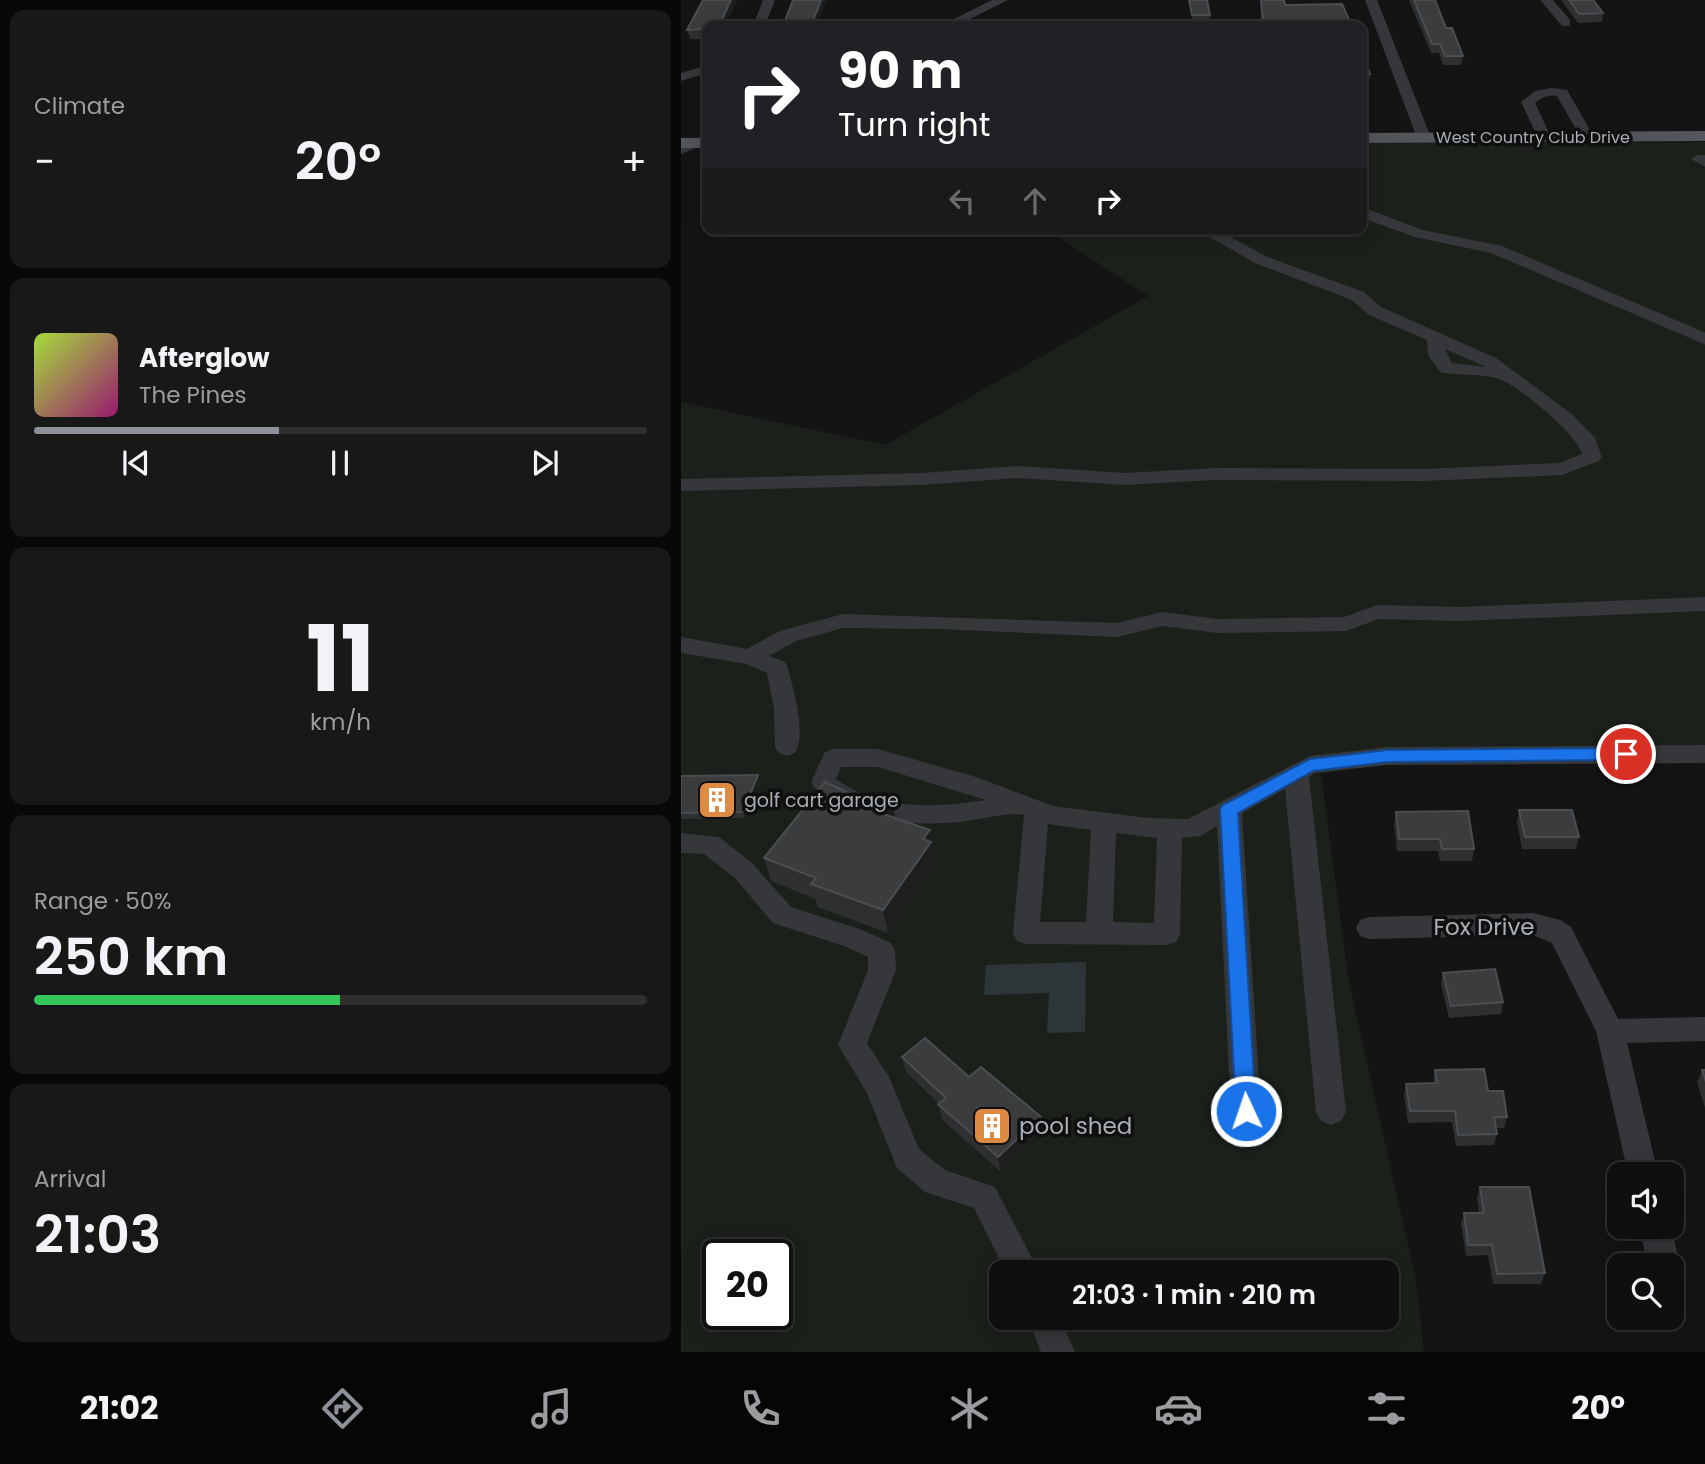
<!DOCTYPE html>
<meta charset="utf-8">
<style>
:root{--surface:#0f0f10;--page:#181819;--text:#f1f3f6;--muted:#9b9c9f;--line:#2f2f30;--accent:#8c9099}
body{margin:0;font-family:Poppins,sans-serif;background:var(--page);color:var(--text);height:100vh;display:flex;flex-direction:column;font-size:26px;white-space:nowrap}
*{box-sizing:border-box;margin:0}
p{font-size:23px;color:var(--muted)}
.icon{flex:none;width:38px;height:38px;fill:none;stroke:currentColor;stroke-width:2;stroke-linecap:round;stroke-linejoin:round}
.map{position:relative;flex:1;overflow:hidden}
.details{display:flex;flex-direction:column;gap:10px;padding:10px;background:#080809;width:681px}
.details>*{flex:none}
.banner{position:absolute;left:21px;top:21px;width:665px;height:214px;border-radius:14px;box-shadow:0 4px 18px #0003,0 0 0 2px var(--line);background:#202124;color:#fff;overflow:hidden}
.tools{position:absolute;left:926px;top:1162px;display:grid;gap:14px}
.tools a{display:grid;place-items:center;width:77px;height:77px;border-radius:14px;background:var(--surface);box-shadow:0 4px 18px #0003,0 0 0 2px var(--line);font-size:35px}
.speed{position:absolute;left:21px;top:1239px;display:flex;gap:14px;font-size:35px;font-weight:700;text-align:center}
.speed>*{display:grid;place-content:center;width:91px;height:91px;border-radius:50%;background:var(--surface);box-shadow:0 4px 18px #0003,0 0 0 2px var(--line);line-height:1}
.speed .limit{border:4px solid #111;border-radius:10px;background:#fff;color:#111}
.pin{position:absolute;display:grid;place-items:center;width:60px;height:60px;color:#fff;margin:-30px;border:4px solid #fff;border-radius:50%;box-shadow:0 2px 7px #0007}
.me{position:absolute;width:77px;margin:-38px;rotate:357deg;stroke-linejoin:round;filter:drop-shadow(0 0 5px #0008)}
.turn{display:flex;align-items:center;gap:24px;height:147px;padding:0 21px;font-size:32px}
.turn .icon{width:91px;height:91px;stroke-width:2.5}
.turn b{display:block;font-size:49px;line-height:60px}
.lanes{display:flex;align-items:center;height:66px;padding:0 21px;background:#0003;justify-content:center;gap:35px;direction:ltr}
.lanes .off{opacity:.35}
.big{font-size:52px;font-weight:600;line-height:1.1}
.details .card{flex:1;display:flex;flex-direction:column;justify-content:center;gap:10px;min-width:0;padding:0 24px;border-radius:14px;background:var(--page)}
.details .dial{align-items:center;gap:0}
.dial b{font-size:91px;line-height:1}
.song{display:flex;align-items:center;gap:21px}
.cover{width:84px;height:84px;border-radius:10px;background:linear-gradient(135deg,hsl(80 70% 55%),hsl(320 70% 35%))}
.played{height:7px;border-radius:4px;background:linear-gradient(90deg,var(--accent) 40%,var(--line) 40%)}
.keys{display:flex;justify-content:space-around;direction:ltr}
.heat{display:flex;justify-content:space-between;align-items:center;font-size:38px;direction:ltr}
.charge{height:10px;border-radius:5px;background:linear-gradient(90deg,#34c759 50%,var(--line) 0)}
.trip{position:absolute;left:308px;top:1260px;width:410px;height:70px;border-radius:14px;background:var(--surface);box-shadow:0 4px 18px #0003,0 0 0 2px var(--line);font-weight:600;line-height:70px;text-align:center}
.tab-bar{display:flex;height:112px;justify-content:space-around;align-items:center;background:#060606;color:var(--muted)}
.tab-bar .icon{width:49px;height:49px}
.tab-bar .on{color:var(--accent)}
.tab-bar b{font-size:32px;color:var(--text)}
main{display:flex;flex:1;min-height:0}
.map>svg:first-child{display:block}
.green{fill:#1b201b;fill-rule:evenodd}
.water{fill:#2c3538}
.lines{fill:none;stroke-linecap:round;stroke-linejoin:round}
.minor{fill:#35373a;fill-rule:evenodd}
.major{fill:#525559;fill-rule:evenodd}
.wall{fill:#2d2f30}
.shaded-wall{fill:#1e1e1f}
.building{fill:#3a3c3e;stroke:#4b4e51;stroke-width:2}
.route{fill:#1a73e8;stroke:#114b97;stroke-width:2}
.labels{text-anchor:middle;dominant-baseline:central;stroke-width:7;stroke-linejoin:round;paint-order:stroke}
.far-street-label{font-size:16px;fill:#a7aeb4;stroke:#0f0f10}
.poi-label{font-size:19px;fill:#a7aeb4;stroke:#0f0f10;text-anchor:start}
.near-street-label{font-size:23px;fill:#a7aeb4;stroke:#0f0f10}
.near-poi-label{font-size:23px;fill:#a7aeb4;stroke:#0f0f10;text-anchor:start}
</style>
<main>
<section class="details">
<div class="card"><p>Climate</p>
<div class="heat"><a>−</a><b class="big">20°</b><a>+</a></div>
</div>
<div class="card">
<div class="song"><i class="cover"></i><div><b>Afterglow</b><p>The Pines</p></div></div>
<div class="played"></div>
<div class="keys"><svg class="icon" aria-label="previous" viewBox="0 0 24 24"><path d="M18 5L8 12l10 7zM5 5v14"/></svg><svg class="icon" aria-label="pause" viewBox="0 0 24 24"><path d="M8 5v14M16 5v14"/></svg><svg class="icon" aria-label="next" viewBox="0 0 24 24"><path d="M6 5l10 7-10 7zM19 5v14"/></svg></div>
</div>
<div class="card dial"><b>11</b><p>km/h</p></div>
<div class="card"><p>Range · 50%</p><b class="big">250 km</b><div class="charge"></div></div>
<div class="card"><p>Arrival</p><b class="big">21:03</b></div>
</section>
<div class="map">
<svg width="1025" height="1352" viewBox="0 0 1025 1352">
<rect width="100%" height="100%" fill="#141415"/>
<path class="green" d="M1024 142V749L684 765 640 774 668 983 734 1276 743 1352H0V402L204 445 467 296 365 229H681V143ZM37 1255H96V1314H37ZM320 1272H705V1318H320Z"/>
<path class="water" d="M405 962 404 1032 366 1033 368 993 303 995 305 965Z"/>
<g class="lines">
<path class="minor" d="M82 0H94L84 26H72Z
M311 0H327L275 26H259Z
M684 0H696L750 138 748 141H738L736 138Z
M859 0H872L889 20V26H881Z
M26 65V73L0 81V73Z
M871 88 886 90 913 137 911 140H901L876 96C867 95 861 97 854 103L870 137 868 140H858L840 102 854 91Z
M26 134V143L0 154V145Z
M1017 155H1025V167L1010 159Z
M681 207 742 230 821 246 1025 333V345L810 253 734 237 681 218Z
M515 229H535L586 257 683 292 700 307 815 358 892 415 914 438 921 457 918 461 881 475 743 481 534 480 444 485 337 478 240 485 0 491V479L240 473 337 466 444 473 534 468 743 469 878 463 901 454C895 433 844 392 823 381 808 373 777 376 759 372L747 355 746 340 688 315 671 300 574 263ZM764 349 803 366 805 367 771 363Z
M1025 597V611L779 621 698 619 665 631 536 633 481 626 436 637 257 629 162 628 115 641 88 656 104 662 107 668C112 689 126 734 114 753L106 756 98 753 94 747 93 709 86 673 65 664 0 653V637L66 649 99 631 162 614 436 623 481 612 536 619 663 617 696 605 779 607Z
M1025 745V763L706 765 634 773 628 777 665 1112 660 1121 650 1125 640 1121 635 1112 604 789 561 813 580 1111 575 1120 565 1124 555 1120 550 1111 536 826 519 836 501 838 499 934 495 942 486 945 345 944 336 941 332 933 343 815C324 812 299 820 279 822 237 826 153 824 130 782L144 752 152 749H197L295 777 372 806 467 818 507 819 629 756 706 747ZM160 767H197L305 800C254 808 199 811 155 779ZM367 824 410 830 405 922H359ZM435 833 476 838 473 923 432 922Z
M0 833 38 837 72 864 110 907 181 930 210 943 214 951 215 970 186 1043 208 1077 238 1149 264 1170 314 1187 358 1272H325L293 1208 244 1192 216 1168 186 1093 157 1045 187 970V957L163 946 92 923 54 878 23 854 0 853Z
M852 913 879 920 890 927 937 1019 1025 1017V1041L946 1043 977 1174H947L915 1031 871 943 852 935 688 939 679 936 675 928 679 920 688 917Z
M958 1227H990L999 1265 994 1276 990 1278V1265H967Z
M347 1318H379L394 1352H360Z"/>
<path class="major" d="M1025 131V141L681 143V133Z
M0 138H26V148H0Z"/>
</g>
<path class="wall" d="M56 0 44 26H26V39H9L6 30Z
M508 0 529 15V20H511Z
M579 0H603L604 5 669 22 673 26H580Z
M728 0H754L765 28 782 56 780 65H762L758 53H750Z
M880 0H912L922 13 921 22 897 23Z
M681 50 689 74 687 91H685L684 107H681Z
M0 776 79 781 64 818 0 819Z
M838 810 898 837 895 849H841L836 822Z
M715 812 793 849 791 861H759L757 851H716L713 824Z
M214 818 249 830 254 866 207 933 137 907 134 899 90 881 83 858Z
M762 973 822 1002 820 1014 768 1018 760 984Z
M221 1057 288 1077 360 1117 362 1132 320 1172 261 1120 257 1104H258L225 1072Z
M754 1070 807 1091 826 1117 823 1128H815L816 1134 813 1145 775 1146 771 1122 727 1123 723 1096 725 1084H752Z
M1021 1070H1025V1111L1016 1082Z
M799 1187 864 1273 860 1284H812L807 1255 785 1256 780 1224 783 1213H798L796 1198Z"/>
<path class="shaded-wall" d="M50 0H56L44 26H38Z
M140 0H146L135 26H130Z
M77 775 79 781 64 818 62 812Z
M211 802 216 825 202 814Z
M249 830 254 866 207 933 202 910 242 839Z
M360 1117 362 1132 320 1172 317 1157Z"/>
<path class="building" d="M22 0H50L38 26H26V29L6 30Z
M112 0H140L130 26H102Z
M508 0H526L529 15H511Z
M580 0H603L604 5 661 4 669 22H671L673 26H583Z
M733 0H754L765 28H771L782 56H764L759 44H751Z
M888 0H912L922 13 898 14Z
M681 50 689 74H681Z
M681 74 685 89H681Z
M77 775 62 812 0 813V776Z
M144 782 170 794 211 802 202 814 249 830 242 839 250 842 202 910 130 884 135 878 83 858Z
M838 810H891L898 837H844Z
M787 811 793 849H761L759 839H718L715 812Z
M814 969 822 1002 770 1006 762 973Z
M244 1038 288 1077 300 1067 360 1117 317 1157 257 1104 265 1098 221 1057Z
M803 1069 807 1091H822L826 1117H813L816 1134 777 1135 774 1111H729L725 1084 756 1083 754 1070Z
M1021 1070H1025V1082Z
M799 1187H848L864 1273 816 1274 811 1245H787L783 1213H803Z"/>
<path class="route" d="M945 748 953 754 945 760 706 762 632 771 557 813 575 1111 572 1117 565 1120 558 1117 555 1111 539 809 542 805 629 759 706 750Z"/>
<defs>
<symbol id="building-square" viewBox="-11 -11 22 22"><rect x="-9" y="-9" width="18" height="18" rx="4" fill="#df8a42" stroke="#0f0f10"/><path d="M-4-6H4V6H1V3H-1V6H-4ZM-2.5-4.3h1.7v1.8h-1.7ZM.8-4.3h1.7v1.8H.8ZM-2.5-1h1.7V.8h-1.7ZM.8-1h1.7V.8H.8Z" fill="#fff"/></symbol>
</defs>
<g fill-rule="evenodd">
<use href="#building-square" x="14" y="778" width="44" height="44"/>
<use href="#building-square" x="289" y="1104" width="44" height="44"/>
</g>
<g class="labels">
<g class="far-street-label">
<text x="852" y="137">West Country Club Drive</text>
</g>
<g class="poi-label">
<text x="63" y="800">golf cart garage</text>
</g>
<g class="near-street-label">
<text x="803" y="927">Fox Drive</text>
</g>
<g class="near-poi-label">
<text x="338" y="1126">pool shed</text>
</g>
</g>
</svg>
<div class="tools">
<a><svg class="icon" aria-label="sound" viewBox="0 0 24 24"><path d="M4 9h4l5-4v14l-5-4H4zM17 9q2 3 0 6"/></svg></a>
<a><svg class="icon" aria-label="search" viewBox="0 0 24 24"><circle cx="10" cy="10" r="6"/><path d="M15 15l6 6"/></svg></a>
</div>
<div class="speed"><div class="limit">20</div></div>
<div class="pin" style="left:945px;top:754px;background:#d93025"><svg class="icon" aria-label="arrive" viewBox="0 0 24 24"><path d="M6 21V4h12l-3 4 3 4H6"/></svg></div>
<svg class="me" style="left:565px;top:1111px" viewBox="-20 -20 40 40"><circle r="17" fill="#1a73e8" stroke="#fff" stroke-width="3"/><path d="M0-11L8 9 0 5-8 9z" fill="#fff"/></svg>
<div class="trip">21:03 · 1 min · 210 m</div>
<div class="banner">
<div class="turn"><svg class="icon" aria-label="right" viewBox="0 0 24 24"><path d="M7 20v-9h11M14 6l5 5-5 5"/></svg><div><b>90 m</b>Turn right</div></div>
<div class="lanes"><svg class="icon off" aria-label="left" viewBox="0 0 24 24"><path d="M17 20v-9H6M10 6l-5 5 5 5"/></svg><svg class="icon off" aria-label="ahead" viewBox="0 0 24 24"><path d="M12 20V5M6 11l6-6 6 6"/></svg><svg class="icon" aria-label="right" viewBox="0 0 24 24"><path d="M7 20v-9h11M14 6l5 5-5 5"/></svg></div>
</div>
</div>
</main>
<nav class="tab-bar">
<b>21:02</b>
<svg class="icon on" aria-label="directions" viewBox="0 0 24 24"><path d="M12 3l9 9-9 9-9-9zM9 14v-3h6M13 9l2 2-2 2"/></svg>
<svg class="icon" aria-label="music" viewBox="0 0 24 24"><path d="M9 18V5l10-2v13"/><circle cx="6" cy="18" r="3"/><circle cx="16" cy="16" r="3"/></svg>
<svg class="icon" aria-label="phone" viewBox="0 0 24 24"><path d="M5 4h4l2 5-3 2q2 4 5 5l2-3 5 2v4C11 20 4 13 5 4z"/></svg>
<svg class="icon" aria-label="climate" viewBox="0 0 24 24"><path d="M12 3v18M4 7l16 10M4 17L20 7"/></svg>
<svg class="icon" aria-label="car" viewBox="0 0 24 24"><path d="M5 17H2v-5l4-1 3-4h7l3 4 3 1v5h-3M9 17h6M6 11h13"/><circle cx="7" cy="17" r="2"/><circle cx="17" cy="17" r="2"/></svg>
<svg class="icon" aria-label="filters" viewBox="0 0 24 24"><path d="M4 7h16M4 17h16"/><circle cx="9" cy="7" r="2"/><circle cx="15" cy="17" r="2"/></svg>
<b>20°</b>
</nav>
